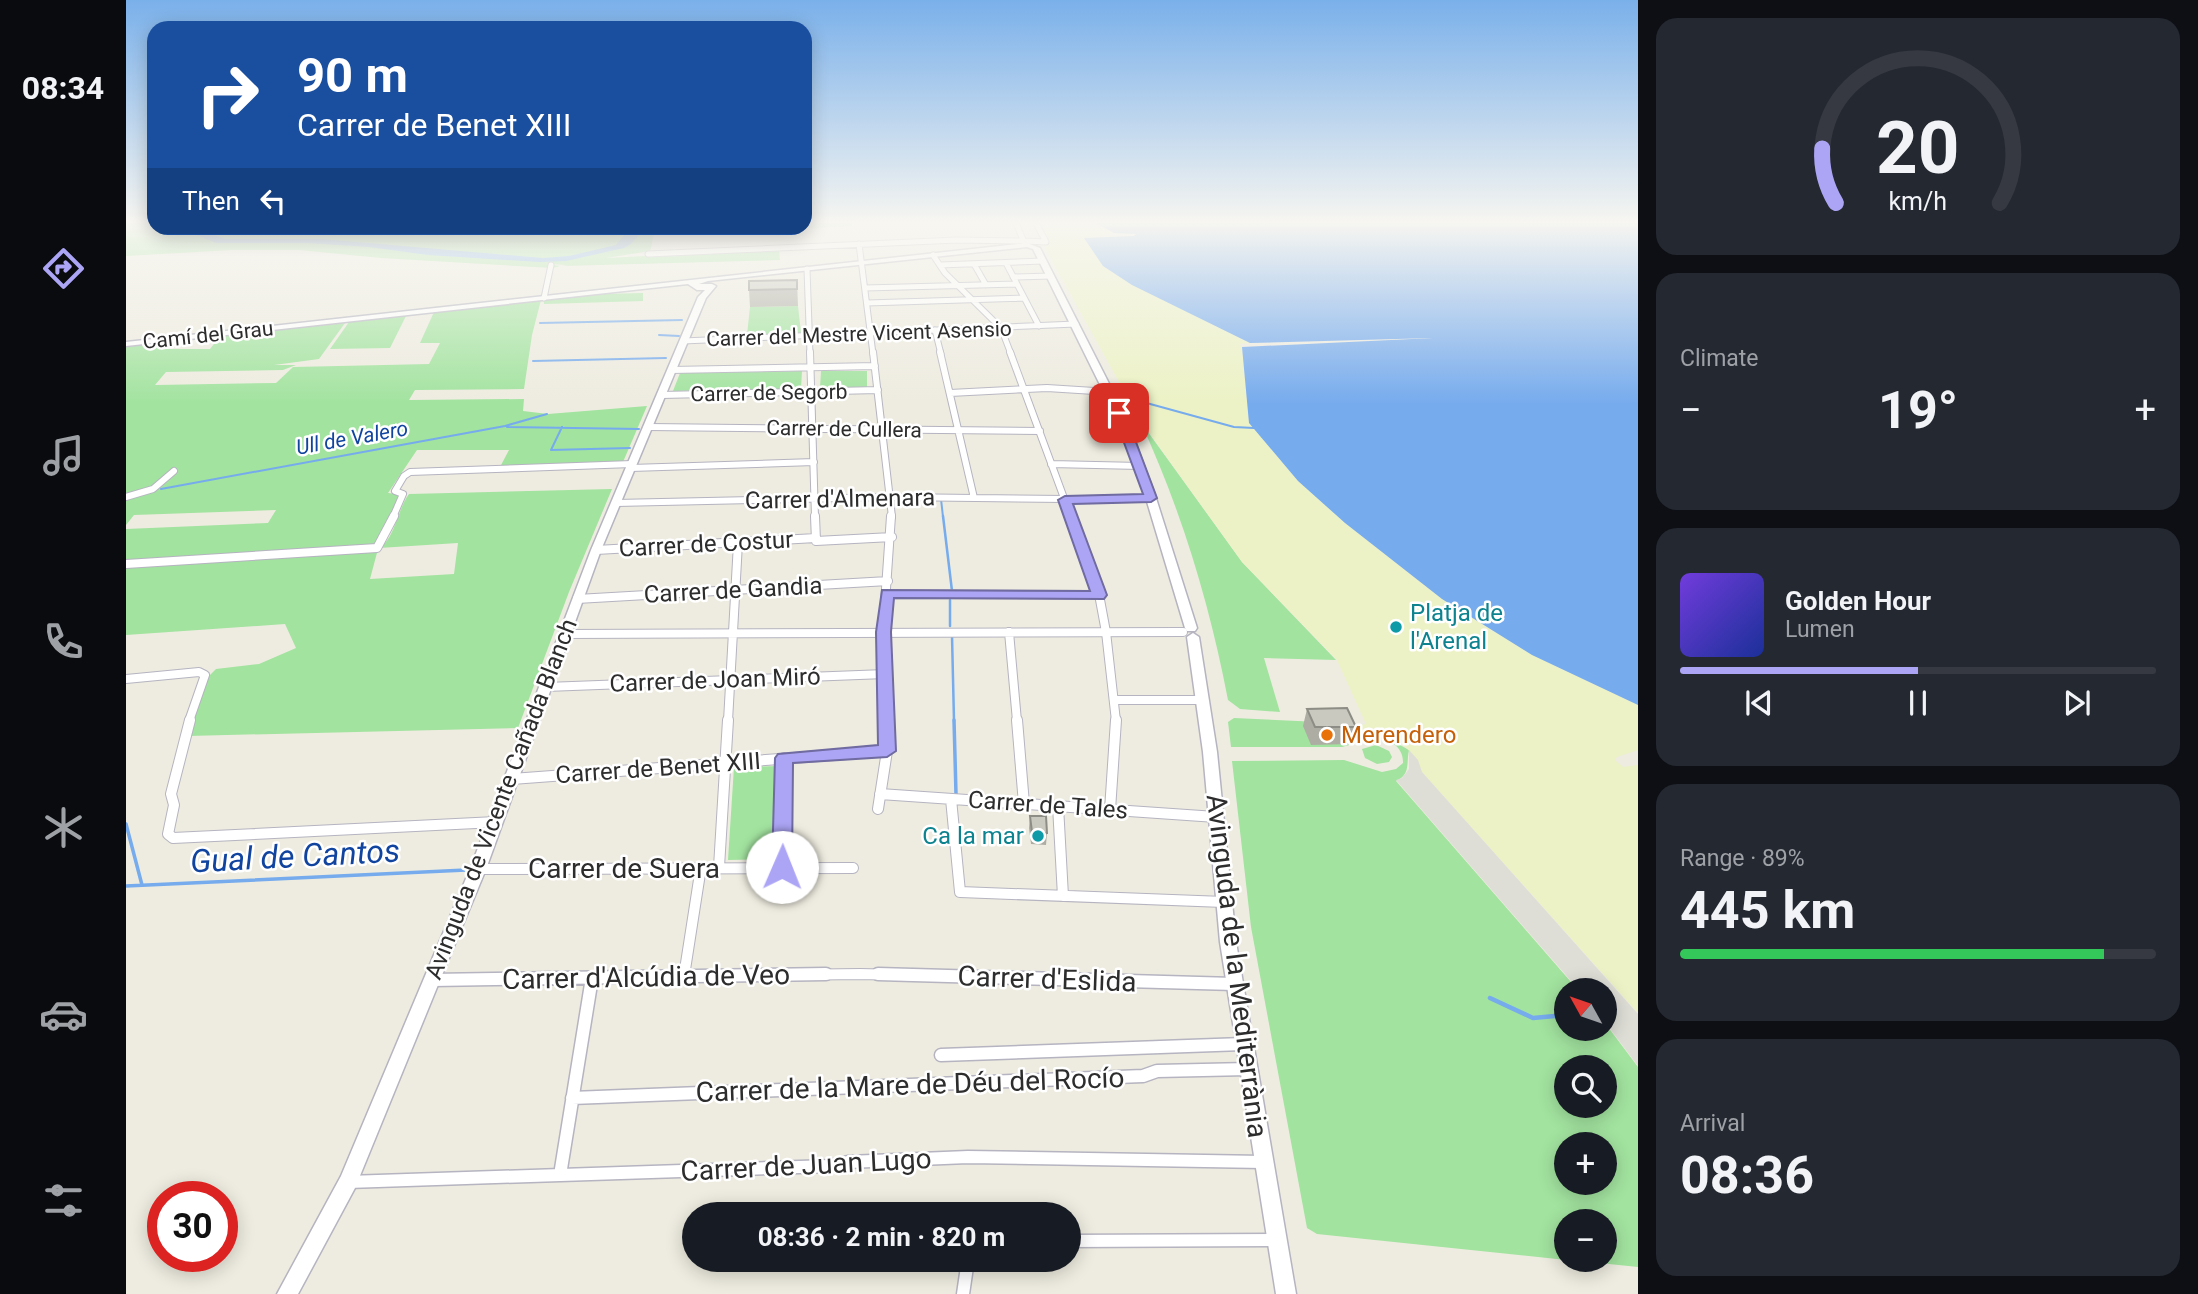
<!DOCTYPE html>
<meta charset="utf-8">
<style>
:root{--surface:#171b24;--page:#242831;--text:#f1f3f6;--muted:#9ea1a6;--line:#363941;--accent:#aca5f6}
body{margin:0;font-family:Roboto,sans-serif;background:var(--page);color:var(--text);height:100vh;display:flex;flex-direction:column;font-size:26px;white-space:nowrap}
*{box-sizing:border-box;margin:0}
p{font-size:23px;color:var(--muted)}
.icon{flex:none;width:38px;height:38px;fill:none;stroke:currentColor;stroke-width:2;stroke-linecap:round;stroke-linejoin:round}
.map{position:relative;flex:1;overflow:hidden}
.sheet{display:flex;flex-direction:column;gap:18px;padding:18px;background:#0d0f14;width:560px}
.sheet>*{flex:none}
.banner{position:absolute;left:21px;top:21px;width:665px;height:214px;border-radius:21px;box-shadow:0 4px 18px #0003;background:#1a4fa0;color:#fff;overflow:hidden}
.needle{width:46px;rotate:310deg}
.tools{position:absolute;left:1428px;top:978px;display:grid;gap:14px}
.tools a{display:grid;place-items:center;width:63px;height:63px;border-radius:50%;background:var(--surface);box-shadow:0 4px 18px #0003;font-size:35px}
.speed{position:absolute;left:21px;top:1181px;display:flex;gap:14px;font-size:35px;font-weight:700;text-align:center}
.speed>*{display:grid;place-content:center;width:91px;height:91px;border-radius:50%;background:var(--surface);box-shadow:0 4px 18px #0003;line-height:1}
.speed .limit{border:10px solid #d22;background:#fff;color:#111}
.pin{position:absolute;display:grid;place-items:center;width:60px;height:60px;color:#fff;margin:-30px;border-radius:14px;box-shadow:0 4px 10px #0006}
.me{position:absolute;width:77px;margin:-38px;rotate:1deg;stroke-linejoin:round;filter:drop-shadow(0 0 5px #0008)}
.turn{display:flex;align-items:center;gap:24px;height:147px;padding:0 35px;font-size:32px}
.turn .icon{width:91px;height:91px;stroke-width:2.5}
.turn b{display:block;font-size:49px;line-height:60px}
.then{display:flex;align-items:center;height:66px;padding:0 35px;background:#0003;gap:14px;font-size:26px}
.big{font-size:52px;font-weight:700;line-height:1.1}
.sheet .card{flex:1;display:flex;flex-direction:column;justify-content:center;gap:10px;min-width:0;padding:0 24px;border-radius:21px;background:var(--page)}
.sheet .dial{align-items:center;gap:0}
.dial svg{height:182px;overflow:visible;fill:none;stroke:var(--line);stroke-width:7;stroke-linecap:round;text-anchor:middle}
.dial text{fill:var(--text);stroke:none}
.song{display:flex;align-items:center;gap:21px}
.cover{width:84px;height:84px;border-radius:10px;background:linear-gradient(135deg,hsl(260 70% 55%),hsl(230 70% 35%))}
.played{height:7px;border-radius:4px;background:linear-gradient(90deg,var(--accent) 50%,var(--line) 50%)}
.keys{display:flex;justify-content:space-around;direction:ltr}
.heat{display:flex;justify-content:space-between;align-items:center;font-size:38px;direction:ltr}
.charge{height:10px;border-radius:5px;background:linear-gradient(90deg,#34c759 89%,var(--line) 0)}
.trip{position:absolute;left:556px;top:1202px;width:399px;height:70px;border-radius:35px;background:var(--surface);box-shadow:0 4px 18px #0003;font-weight:700;line-height:70px;text-align:center}
main{display:flex;flex:1;min-height:0}
.tab-bar{display:flex;flex-direction:column;width:126px;justify-content:space-around;align-items:center;background:#090b0e;color:var(--muted)}
.tab-bar .icon{width:49px;height:49px}
.tab-bar .selected{color:var(--accent)}
.tab-bar b{font-size:32px;color:var(--text)}
.map>svg:first-child{display:block}
.green{fill:#a2e39f;fill-rule:evenodd}
.sand{fill:#ecf2c5}
.plaza{fill:#deded7}
.water{fill:#76abed}
.lines{fill:none;stroke-linecap:round;stroke-linejoin:round}
.stream-far3{stroke:#76abed;stroke-width:2}
.stream-far2{stroke:#76abed;stroke-width:2.5}
.stream-far1{stroke:#76abed;stroke-width:3.5}
.stream{stroke:#76abed;stroke-width:4.5}
.street-far4-casing{stroke:#b5b4c0;stroke-width:7}
.street-far3-casing{stroke:#b5b4c0;stroke-width:8}
.street-far2-casing{stroke:#b5b4c0;stroke-width:10}
.street-far1-casing{stroke:#b5b4c0;stroke-width:12}
.street-casing{stroke:#b5b4c0;stroke-width:15}
.secondary-casing{stroke:#b5b4c0;stroke-width:3}
.street-far4{stroke:#fff;stroke-width:5}
.street-far3{stroke:#fff;stroke-width:6}
.street-far2{stroke:#fff;stroke-width:8}
.street-far1{stroke:#fff;stroke-width:10}
.street{stroke:#fff;stroke-width:12}
.secondary{fill:#fff;fill-rule:evenodd}
.wall{fill:#aeada4}
.building{fill:#cac9bf;stroke:#8d8d86;stroke-width:2}
.route{fill:#aca5f6;stroke:#706ba0;stroke-width:2}
.culture-dot{fill:#0f9aa8;stroke:#fff;stroke-width:2.5}
.food-dot{fill:#e8710a;stroke:#fff;stroke-width:2.5}
.labels{text-anchor:middle;dominant-baseline:central;stroke-width:5;stroke-linejoin:round;paint-order:stroke}
.far-street-label{font-size:21px;fill:#2d2d2d;stroke:#fff}
.far-water-label{font-size:21px;font-style:italic;fill:#10449f;stroke:#fff}
.street-label{font-size:24px;fill:#2d2d2d;stroke:#fff}
.culture-label{font-size:24px;fill:#0d838f;stroke:#fff;text-anchor:start}
.food-label{font-size:24px;fill:#c56008;stroke:#fff;text-anchor:start}
.near-street-label{font-size:28px;fill:#2d2d2d;stroke:#fff}
.near-water-label{font-size:32px;font-style:italic;fill:#10449f;stroke:#fff}
</style>
<main>
<nav class="tab-bar">
<b>08:34</b>
<svg class="icon selected" aria-label="directions" viewBox="0 0 24 24"><path d="M12 3l9 9-9 9-9-9zM9 14v-3h6M13 9l2 2-2 2"/></svg>
<svg class="icon" aria-label="music" viewBox="0 0 24 24"><path d="M9 18V5l10-2v13"/><circle cx="6" cy="18" r="3"/><circle cx="16" cy="16" r="3"/></svg>
<svg class="icon" aria-label="phone" viewBox="0 0 24 24"><path d="M5 4h4l2 5-3 2q2 4 5 5l2-3 5 2v4C11 20 4 13 5 4z"/></svg>
<svg class="icon" aria-label="climate" viewBox="0 0 24 24"><path d="M12 3v18M4 7l16 10M4 17L20 7"/></svg>
<svg class="icon" aria-label="car" viewBox="0 0 24 24"><path d="M5 17H2v-5l4-1 3-4h7l3 4 3 1v5h-3M9 17h6M6 11h13"/><circle cx="7" cy="17" r="2"/><circle cx="17" cy="17" r="2"/></svg>
<svg class="icon" aria-label="filters" viewBox="0 0 24 24"><path d="M4 7h16M4 17h16"/><circle cx="9" cy="7" r="2"/><circle cx="15" cy="17" r="2"/></svg>
</nav>
<div class="map">
<svg width="1512" height="1294" viewBox="0 0 1512 1294">
<rect width="100%" height="100%" fill="#eeece0"/>
<path class="green" d="M0 223H28V228H679V223H726V226L528 235 524 251 480 258 653 249 654 260 435 266 442 265 422 264 434 266 427 268 255 258 173 250H106L0 256Z
M517 293V301L418 304V300L474 294Z
M415 300 406 335 398 389 289 390 283 400 398 399 397 411 422 414 521 406 497 462 374 467 383 450H291L262 493 270 494 273 498 255 539 246 546 0 562V529L142 523 150 510 8 515 0 525V498C20 493 39 488 52 470H46C36 486 18 493 0 497V347L45 342 40 349H84L94 336 219 323 193 359 148 365H170L157 370 40 372 29 385 150 383 167 367 303 364 314 343H294L308 312Z
M672 306 675 333 621 335 624 307Z
M280 316 264 348 204 349 223 322Z
M676 371 675 389 547 391 554 373Z
M695 371H741V387L694 388Z
M1014 421 1116 562 1210 660 1138 658 1154 712 1114 709 1102 700C1084 605 1055 509 1014 421Z
M486 489 443 592 392 728 62 736 82 677 90 669 133 664 170 648 159 624 0 635V566L252 549 244 579 328 574 332 543 253 548C269 539 271 510 283 494Z
M1108 718 1216 723 1227 744 1216 747H1105L1102 722Z
M1230 734 1256 735 1283 750C1280 763 1285 774 1270 781L1452 990H1440V1029H1479V1023L1512 1067V1267L1444 1260H1479V1222H1440V1260L1191 1234 1181 1228 1125 927 1106 761 1218 760 1256 772 1270 769 1277 763C1278 738 1245 734 1227 742ZM1440 1068H1479V1106H1440ZM1440 1144H1479V1183H1440Z
M1250 745 1263 751 1266 757 1263 762 1251 764 1239 758 1236 749Z
M653 766 650 859 602 860 608 767Z"/>
<path class="sand" d="M914 223H970L988 233 959 238 977 266 1007 285 1124 343 1113 344 1116 347 1123 423 1172 481 1219 523 1316 599 1406 655 1512 705V750L1491 757 1489 760 1497 767 1512 765V1013L1296 772C1284 741 1262 733 1230 734L1231 726 1240 724 1211 660 1116 562 1014 420 919 248 922 242Z"/>
<path class="plaza" d="M1283 750 1292 760 1296 772 1512 1014V1066L1479 1022V990H1453L1270 780 1276 778 1283 769Z"/>
<path class="water" d="M970 223H1512V705L1406 655 1316 599 1219 523 1172 481 1123 423 1116 347 1307 338 1124 343 1006 285 977 266 958 238 1008 236 1010 234 988 233Z
M55 228H70L99 239H196L417 258 443 256 490 245 504 228H519L505 244 498 248 440 261 414 262 302 255 243 247 182 243H90Z"/>
<g class="lines">
<path class="stream-far3" d="M414 323 556 320
M533 335 553 336
M407 361 540 358
M1006 399 1108 427 1128 428
M381 427 513 429
M436 427 425 450 504 448
M35 489 379 426 421 414
M815 499 817 517"/>
<path class="stream-far2" d="M817 516 826 591
M824 600V626
M826 636 828 721"/>
<path class="stream-far1" d="M828 720 830 794
M0 824 16 885
M0 886 340 870"/>
<path class="stream" d="M1364 998 1407 1018 1440 1015"/>
<defs>
<path id="street-far4" d="M890 223 898 242
M82 228H85
M898 241 920 242 910 223
M733 244 747 354
M522 254 831 240 897 241
M807 255 819 273 875 328 885 354
M880 263 913 326
M848 264 860 285
M814 265 917 261
M681 269 684 354
M887 277 925 276
M739 288 891 284
M418 298 425 265
M741 303 898 298
M809 330 815 354
M557 341 950 324"/>
<path id="street-far3" d="M684 352 689 517
M747 352 766 517
M814 352 848 498
M884 352 945 517
M545 370 749 366
M824 393 921 388 984 392
M535 395 752 390
M522 427 914 431
M925 464 1014 466
M505 468 688 462
M0 497 27 489 48 471
M939 500 1025 498
M490 503 765 497 939 499
M267 517 277 494 269 491 278 476 284 472 506 464"/>
<path id="street-far2" d="M689 516 690 541 766 537
M945 516 972 589 980 632 990 721
M470 550 690 538
M0 564 251 548 268 516
M761 594 973 595
M451 599 762 581
M883 632 891 721
M439 634 1057 632
M0 679 73 672 79 675 63 721
M420 687 759 674
M989 700H1077
M602 721 612 543
M760 721 757 632 765 516"/>
<path id="street-far1" d="M64 720 45 794 48 805 42 834 47 838 370 822
M891 720 898 804
M386 779 761 751
M754 794 1090 817
M825 799 834 892 1098 902
M932 806 937 896
M752 809 761 751 760 720
M984 810 990 720
M593 867 602 720
M656 868 658 758
M352 869 727 868
M558 976 575 867
M576 976 734 974 817 976"/>
<path id="street" d="M752 974 1108 984
M306 980 700 974
M815 1055 1117 1044
M446 1098 1017 1076 1031 1071 1122 1069
M434 1175 466 978
M222 1182 703 1166 722 1162 842 1157 1137 1162
M943 1241 1150 1240
M837 1294 842 1260"/>
<path id="secondary" d="M901 243 914 248 998 413 1029 495 1071 628 1069 631H1061L1059 628 1019 495 988 413 907 249 901 247 582 281 573 284H586L590 286 580 298 475 550 360 869 314 980 229 1188 172 1294H151L215 1176 344 869 465 550 572 297 579 290H571L562 284 0 346V342Z
M1067 633 1073 637 1091 752 1110 942 1170 1294H1150L1094 942 1077 752 1061 637Z"/>
</defs>
<use href="#street-far4" class="street-far4-casing"/>
<use href="#street-far3" class="street-far3-casing"/>
<use href="#street-far2" class="street-far2-casing"/>
<use href="#street-far1" class="street-far1-casing"/>
<use href="#street" class="street-casing"/>
<use href="#secondary" class="secondary-casing"/>
<use href="#street-far4" class="street-far4"/>
<use href="#street-far3" class="street-far3"/>
<use href="#street-far2" class="street-far2"/>
<use href="#street-far1" class="street-far1"/>
<use href="#street" class="street"/>
<use href="#secondary" class="secondary"/>
</g>
<path class="wall" d="M671 280 672 306 624 307 623 290Z
M1181 709 1230 727 1225 744 1185 745 1177 726Z
M904 816 921 833 920 845 905 844 903 828Z"/>
<path class="building" d="M671 280V289L623 290V281Z
M1221 708 1230 727H1189L1181 709Z
M904 816H920L921 833 906 832Z"/>
<linearGradient id="sky" x2="0" y2="1"><stop stop-color="#7ab0ea"/><stop offset="0.55" stop-color="#f7f6f1"/><stop offset="1" stop-color="#f7f6f1" stop-opacity="0"/></linearGradient>
<rect width="1512" height="404" fill="url(#sky)"/>
<path class="route" d="M993 409 999 413 1031 498 1025 502 947 504 981 595 978 599 768 598 765 632 770 751 761 757 667 763 666 867 663 873 656 875 649 873 646 867 649 758 652 754 752 745 750 632 756 590 964 591 932 500 939 496 1017 494 987 413Z"/>
<g class="culture-dot">
<circle cx="1270" cy="627" r="7"/>
<circle cx="912" cy="836" r="7"/>
</g>
<circle class="food-dot" cx="1201" cy="735" r="7"/>
<g class="labels">
<g class="far-street-label">
<text transform="translate(733 334) rotate(-2)">Carrer del Mestre Vicent Asensio</text>
<text transform="translate(82 335) rotate(-6)">Camí del Grau</text>
<text transform="translate(643 393) rotate(-1)">Carrer de Segorb</text>
<text transform="translate(718 429) rotate(1)">Carrer de Cullera</text>
</g>
<g class="far-water-label">
<text transform="translate(226 438) rotate(-10)">Ull de Valero</text>
</g>
<g class="street-label">
<text transform="translate(714 499) rotate(-1)">Carrer d'Almenara</text>
<text transform="translate(580 544) rotate(-3)">Carrer de Costur</text>
<text transform="translate(607 590) rotate(-3)">Carrer de Gandia</text>
<text transform="translate(589 680) rotate(-2)">Carrer de Joan Miró</text>
<text transform="translate(532 768) rotate(-4)">Carrer de Benet XIII</text>
<text transform="translate(375 799) rotate(-69)">Avinguda de Vicente Cañada Blanch</text>
<text transform="translate(922 805) rotate(4)">Carrer de Tales</text>
</g>
<g class="culture-label">
<text x="1284" y="613">Platja de<tspan x="1284" dy="28">l'Arenal</tspan></text>
<text x="898" y="836" text-anchor="end">Ca la mar</text>
</g>
<g class="food-label">
<text x="1215" y="735">Merendero</text>
</g>
<g class="near-street-label">
<text x="498" y="868">Carrer de Suera</text>
<text transform="translate(1111 966) rotate(83)">Avinguda de la Mediterrània</text>
<text transform="translate(520 977) rotate(-1)">Carrer d'Alcúdia de Veo</text>
<text transform="translate(921 979) rotate(2)">Carrer d'Eslida</text>
<text transform="translate(784 1085) rotate(-2)">Carrer de la Mare de Déu del Rocío</text>
<text transform="translate(680 1165) rotate(-3)">Carrer de Juan Lugo</text>
</g>
<g class="near-water-label">
<text transform="translate(169 856) rotate(-3)">Gual de Cantos</text>
</g>
</g>
</svg>
<div class="tools">
<a><svg class="needle" viewBox="-14 -14 28 28"><path d="M0-13l5 13h-10z" fill="#e53935"/><path d="M0 13l5-13h-10z" fill="#9ea1a6"/></svg></a>
<a><svg class="icon" aria-label="search" viewBox="0 0 24 24"><circle cx="10" cy="10" r="6"/><path d="M15 15l6 6"/></svg></a>
<a>+</a>
<a>−</a>
</div>
<div class="speed"><div class="limit">30</div></div>
<div class="pin" style="left:993px;top:413px;background:#d93025"><svg class="icon" aria-label="arrive" viewBox="0 0 24 24"><path d="M6 21V4h12l-3 4 3 4H6"/></svg></div>
<svg class="me" style="left:656px;top:867px" viewBox="-20 -20 40 40"><circle r="19" fill="#fff"/><path d="M0-13L10 11 0 6-10 11z" fill="#aca5f6"/></svg>
<div class="trip">08:36 · 2 min · 820 m</div>
<div class="banner">
<div class="turn"><svg class="icon" aria-label="right" viewBox="0 0 24 24"><path d="M7 20v-9h11M14 6l5 5-5 5"/></svg><div><b>90 m</b>Carrer de Benet XIII</div></div>
<div class="then">Then<svg class="icon" aria-label="left" viewBox="0 0 24 24"><path d="M17 20v-9H6M10 6l-5 5 5 5"/></svg></div>
</div>
</div>
<section class="sheet">
<div class="card dial"><svg viewBox="0 0 100 80">
<path d="M14 69A42 42 0 1 1 86 69"/>
<path d="M14 69A42 42 0 0 1 8 45" stroke="#aca5f6"/>
<text x="50" y="56" font-size="32" font-weight="700">20</text>
<text x="50" y="72" font-size="11">km/h</text>
</svg></div>
<div class="card"><p>Climate</p>
<div class="heat"><a>−</a><b class="big">19°</b><a>+</a></div>
</div>
<div class="card">
<div class="song"><i class="cover"></i><div><b>Golden Hour</b><p>Lumen</p></div></div>
<div class="played"></div>
<div class="keys"><svg class="icon" aria-label="previous" viewBox="0 0 24 24"><path d="M18 5L8 12l10 7zM5 5v14"/></svg><svg class="icon" aria-label="pause" viewBox="0 0 24 24"><path d="M8 5v14M16 5v14"/></svg><svg class="icon" aria-label="next" viewBox="0 0 24 24"><path d="M6 5l10 7-10 7zM19 5v14"/></svg></div>
</div>
<div class="card"><p>Range · 89%</p><b class="big">445 km</b><div class="charge"></div></div>
<div class="card"><p>Arrival</p><b class="big">08:36</b></div>
</section>
</main>
